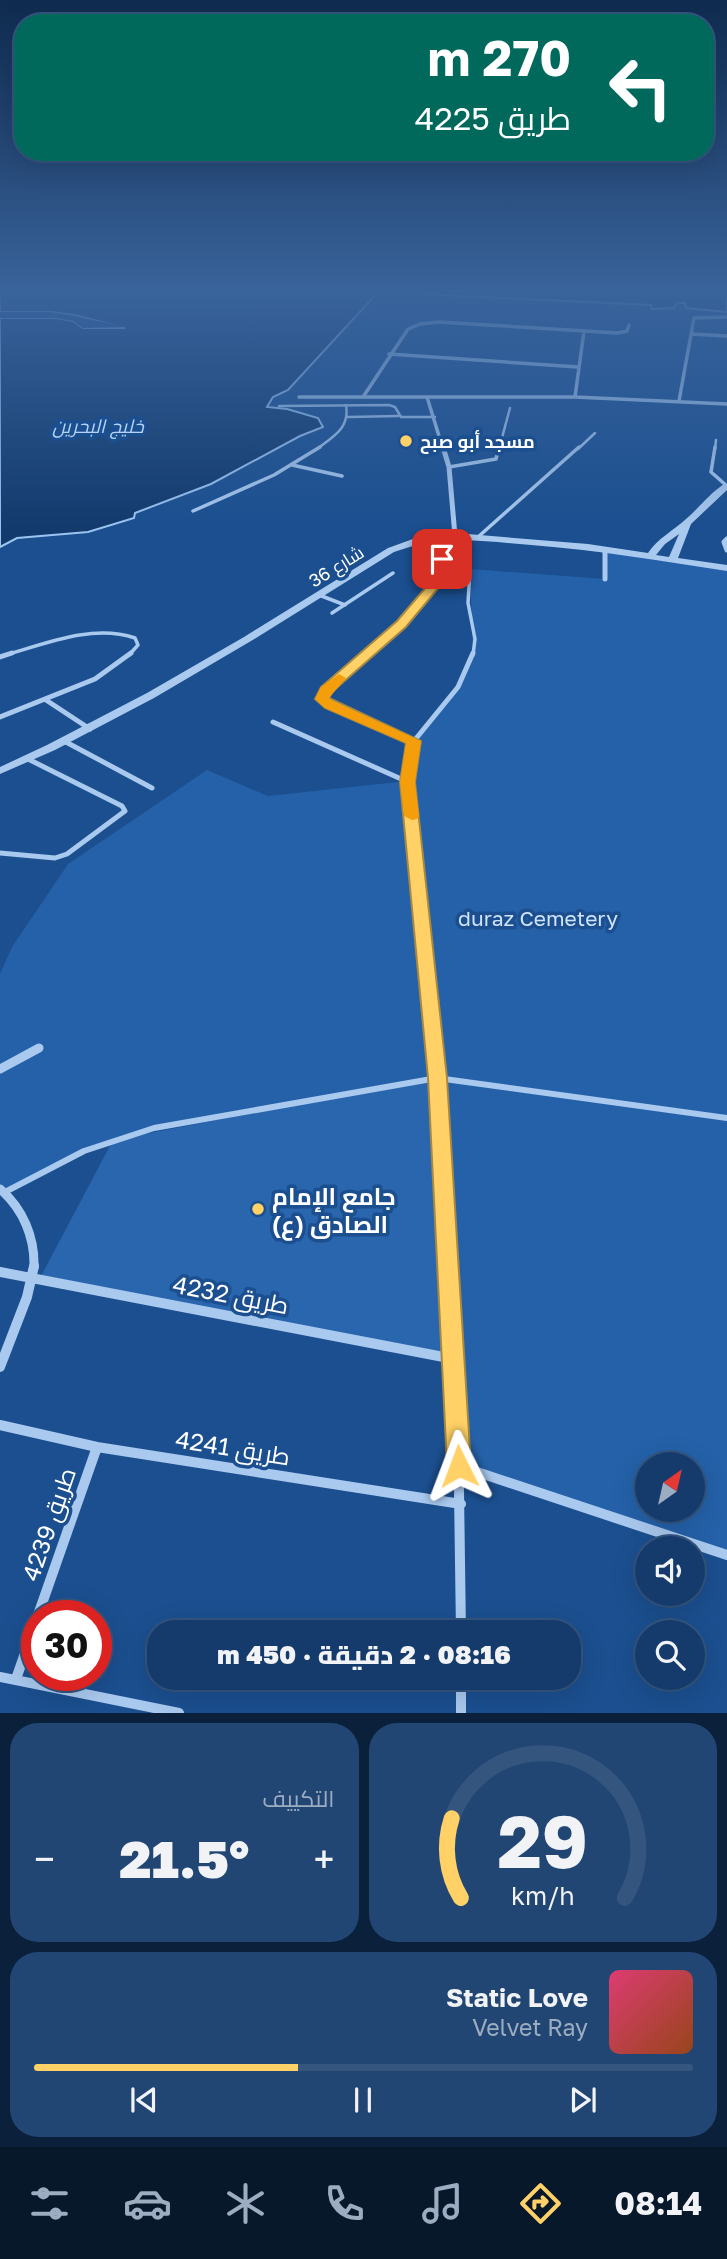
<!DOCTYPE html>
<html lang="ar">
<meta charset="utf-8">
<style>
:root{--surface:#143b6b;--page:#214673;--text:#f1f3f6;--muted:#9dadc1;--line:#33557e;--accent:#ffd166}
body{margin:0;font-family:"Golos Text",Cairo,sans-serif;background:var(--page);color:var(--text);direction:rtl;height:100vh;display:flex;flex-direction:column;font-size:26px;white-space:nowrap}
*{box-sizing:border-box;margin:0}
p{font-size:23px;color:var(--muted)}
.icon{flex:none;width:38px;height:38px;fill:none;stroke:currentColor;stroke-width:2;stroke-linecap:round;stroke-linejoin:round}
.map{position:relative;height:1713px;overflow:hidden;direction:ltr}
.drawer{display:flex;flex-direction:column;gap:10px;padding:10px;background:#0b203b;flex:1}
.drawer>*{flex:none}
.top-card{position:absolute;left:14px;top:14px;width:700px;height:147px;border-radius:28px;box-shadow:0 7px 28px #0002,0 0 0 2px var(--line);direction:rtl;background:#00695c;color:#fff;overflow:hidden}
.needle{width:46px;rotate:34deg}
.fabs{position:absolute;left:635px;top:1452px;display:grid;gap:14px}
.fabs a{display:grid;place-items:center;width:70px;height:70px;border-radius:50%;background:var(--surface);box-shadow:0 7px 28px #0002,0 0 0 2px var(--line);font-size:35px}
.speed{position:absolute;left:21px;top:1600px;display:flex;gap:14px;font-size:35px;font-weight:700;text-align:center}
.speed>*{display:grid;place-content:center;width:91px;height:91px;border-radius:50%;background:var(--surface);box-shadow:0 7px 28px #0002,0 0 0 2px var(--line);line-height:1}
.speed .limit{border:10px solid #d22;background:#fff;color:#111}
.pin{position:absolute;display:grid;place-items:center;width:60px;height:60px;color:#fff;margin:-30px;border-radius:14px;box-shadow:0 4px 10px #0006}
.me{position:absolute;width:77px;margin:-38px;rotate:357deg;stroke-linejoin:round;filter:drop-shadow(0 0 5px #0008)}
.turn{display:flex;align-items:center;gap:24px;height:147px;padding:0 28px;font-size:32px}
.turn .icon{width:91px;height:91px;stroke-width:2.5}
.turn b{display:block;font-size:49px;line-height:60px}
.big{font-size:52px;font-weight:800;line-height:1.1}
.drawer .widget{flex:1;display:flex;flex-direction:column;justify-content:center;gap:10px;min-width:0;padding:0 24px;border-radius:28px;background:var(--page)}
.drawer .dial{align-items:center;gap:0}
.dial svg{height:182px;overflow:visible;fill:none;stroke:var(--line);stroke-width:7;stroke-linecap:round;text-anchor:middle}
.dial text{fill:var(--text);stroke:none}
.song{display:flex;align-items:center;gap:21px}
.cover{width:84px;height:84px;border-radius:10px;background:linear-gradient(135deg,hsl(340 70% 55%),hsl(20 70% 35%))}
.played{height:7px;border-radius:4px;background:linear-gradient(90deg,var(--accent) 40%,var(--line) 40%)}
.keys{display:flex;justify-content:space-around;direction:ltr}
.heat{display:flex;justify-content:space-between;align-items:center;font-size:38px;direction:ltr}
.drawer .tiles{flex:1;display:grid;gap:10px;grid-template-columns:1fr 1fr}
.widget:last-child{grid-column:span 2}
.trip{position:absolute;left:147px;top:1620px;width:434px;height:70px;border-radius:28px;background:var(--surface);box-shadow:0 7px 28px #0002,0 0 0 2px var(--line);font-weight:800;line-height:70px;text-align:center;direction:rtl}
.tabs{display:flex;height:112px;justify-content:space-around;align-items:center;background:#08182b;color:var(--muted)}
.tabs .icon{width:49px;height:49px}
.tabs .current{color:var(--accent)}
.tabs b{font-size:32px;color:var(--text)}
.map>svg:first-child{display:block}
.green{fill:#2461a8;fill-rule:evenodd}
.water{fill:#123a6d;stroke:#9cc4f0;stroke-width:2}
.pier{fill:#1b4f8f}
.building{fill:#2a66ad}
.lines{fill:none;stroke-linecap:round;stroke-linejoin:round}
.service-far3{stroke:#a9c9ee;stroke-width:2.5}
.service-far2{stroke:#a9c9ee;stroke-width:3.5}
.service-far1{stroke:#a9c9ee;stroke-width:5}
.service{stroke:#a9c9ee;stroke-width:6}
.minor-far4{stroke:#a9c9ee;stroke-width:3.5}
.minor-far3{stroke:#a9c9ee;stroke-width:5}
.minor-far2{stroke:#a9c9ee;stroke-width:6}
.minor-far1{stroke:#a9c9ee;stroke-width:9}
.minor{stroke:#a9c9ee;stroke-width:10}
.tertiary{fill:#a9c9ee;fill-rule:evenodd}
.route{fill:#ffd166;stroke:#a68842;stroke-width:2}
.slow{fill:#f59e0b}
.poi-dot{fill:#ffd166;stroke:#1b4f8f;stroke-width:2.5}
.labels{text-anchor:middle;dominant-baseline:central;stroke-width:7;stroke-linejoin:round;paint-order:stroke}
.far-poi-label{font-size:18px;font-weight:bold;fill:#fff;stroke:#1b4f8f;text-anchor:start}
.far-street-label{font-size:18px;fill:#fff;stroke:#1b4f8f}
.far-water-label{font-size:19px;font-style:italic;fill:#b5d3f5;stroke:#1b4f8f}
.park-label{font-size:21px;fill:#cfe3fa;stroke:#1b4f8f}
.near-poi-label{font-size:24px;font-weight:bold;fill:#fff;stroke:#1b4f8f;text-anchor:start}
.near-street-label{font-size:24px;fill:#fff;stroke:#1b4f8f}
</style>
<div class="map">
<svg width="727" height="1713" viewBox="0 0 727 1713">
<rect width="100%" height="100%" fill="#1b4f8f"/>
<path class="green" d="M605 550 727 568V1560L459 1466 437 1078 266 1108 113 1140 5 1192 0 1189V974L12 947 68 864 207 770 268 796 407 781 414 741 444 705 473 658 470 569 605 579ZM648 1465H693V1510H648Z"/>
<path class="water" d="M0 288H727V312L686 308 685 303H677L674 308 652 309 651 305 378 292 288 390 273 397 267 407 287 409 318 418 323 427 300 436 211 484 135 513 134 518 88 532 17 538 0 547V318H56L73 321 83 328H125L75 315 51 312H0Z"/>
<path class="pier" d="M0 312H51L129 327 83 328 73 321 56 318H0Z"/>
<path class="building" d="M429 1079 454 1359 40 1278 113 1140Z"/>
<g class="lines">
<path class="service-far3" d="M279 406 389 405 395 407 401 417H435
M348 417 398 416
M317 449C334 436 350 428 346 405
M499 449 510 408
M578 449 595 433
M715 449 716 440"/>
<path class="service-far2" d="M715 447 711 472 727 486
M292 465 342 476
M449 467 496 459 499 447
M193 511 274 475 320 447
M478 537 579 447
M470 569 468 603 475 639 473 655
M319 595 345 605
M332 613 393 573
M6 655C47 643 93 624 135 638L138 645 129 655"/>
<path class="service-far1" d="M0 657 12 653
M46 700 90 729
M0 717 95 679 131 653
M273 722 408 782
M64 741 152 788
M414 741 458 687 473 653
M0 853 55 858 67 854 125 811 122 806 28 759"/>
<path class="service" d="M5 1192 84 1151 154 1128 437 1078 727 1118"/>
<path class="minor-far4" d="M691 334 727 336
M389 354 578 367
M299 397H575L727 404
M363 397 408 329 420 324 439 322 618 333 627 331 629 325
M427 397 443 449
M575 397 584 331
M679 401 694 318 727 317"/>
<path class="minor-far3" d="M443 447 449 467 455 536
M727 539 724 542 727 550
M605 550V579
M367 655C388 637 438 597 443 569 445 558 438 546 434 537"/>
<path class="minor-far2" d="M369 653 326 690 322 699 330 705 414 741 408 782 423 922"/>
<path class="minor-far1" d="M423 921 450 1268
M0 1069 39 1048
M0 1189C23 1209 35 1237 34 1268"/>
<path class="minor" d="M450 1266 458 1420 461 1633
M0 1272 454 1359
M0 1367 27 1297 34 1266
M0 1425 97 1447 461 1504
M459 1466 727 1555
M38 1615 97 1447
M0 1677 179 1713
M461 1678V1713
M16 1679 37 1619"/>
<path class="tertiary" d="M724 484H727V490L691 524 678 558 727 565V571C662 561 597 550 531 545 480 541 444 534 394 552L251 641 154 698 55 750 0 774V767L47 745 147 693 244 637 388 548 413 539 455 533 588 544 648 553C658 538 673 531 686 519 699 508 709 494 724 484ZM679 534 669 557 656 555 665 544Z"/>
</g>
<linearGradient id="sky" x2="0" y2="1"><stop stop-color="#0f2b4f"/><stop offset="0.55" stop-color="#39639b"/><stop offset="1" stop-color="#39639b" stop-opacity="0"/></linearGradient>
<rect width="727" height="528" fill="url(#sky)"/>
<path class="route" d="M438 556 448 559 449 570 445 580 406 627 332 692 329 698 421 741 415 782 447 1078 471 1466 468 1474 459 1478 450 1474 447 1466 428 1078 400 782 406 743 325 708 315 699 321 687 397 621 433 579Z"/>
<path class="slow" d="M339 674 346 678 329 698 335 702 421 741 415 782 419 816 417 819 412 820 404 816 400 782 406 743 325 708 315 699 321 687Z"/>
<g class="poi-dot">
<circle cx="406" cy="441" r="7"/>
<circle cx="258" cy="1209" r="7"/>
</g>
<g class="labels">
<g class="far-poi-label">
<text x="420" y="441">مسجد أبو صبح</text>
</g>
<g class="far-street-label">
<text transform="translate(336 566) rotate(-32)">شارع 36</text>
</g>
<g class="far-water-label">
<text x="98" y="425">خليج البحرين</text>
</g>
<g class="park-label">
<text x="538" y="918">duraz Cemetery</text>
</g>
<g class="near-poi-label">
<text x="272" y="1195">جامع الإمام<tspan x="272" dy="28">الصادق (ع)</tspan></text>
</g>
<g class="near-street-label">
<text transform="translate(231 1294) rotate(11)">طريق 4232</text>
<text transform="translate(233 1447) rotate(9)">طريق 4241</text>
<text transform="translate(48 1524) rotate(-71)">طريق 4239</text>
</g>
</g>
</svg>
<div class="fabs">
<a><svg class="needle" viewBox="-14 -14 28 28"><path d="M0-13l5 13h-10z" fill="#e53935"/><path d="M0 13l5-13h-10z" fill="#9dadc1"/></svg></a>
<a><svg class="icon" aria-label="sound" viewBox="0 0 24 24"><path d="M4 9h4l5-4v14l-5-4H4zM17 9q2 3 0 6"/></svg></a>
<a><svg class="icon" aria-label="search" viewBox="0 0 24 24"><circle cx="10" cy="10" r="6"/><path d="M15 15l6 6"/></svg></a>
</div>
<div class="speed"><div class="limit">30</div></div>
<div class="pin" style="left:442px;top:559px;background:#d93025"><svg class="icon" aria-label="arrive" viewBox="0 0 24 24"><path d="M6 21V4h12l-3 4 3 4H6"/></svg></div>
<svg class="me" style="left:459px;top:1466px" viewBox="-20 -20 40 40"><path d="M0-17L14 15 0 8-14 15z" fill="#ffd166" stroke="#fff" stroke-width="4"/></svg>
<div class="trip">08:16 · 2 دقيقة · 450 m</div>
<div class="top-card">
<div class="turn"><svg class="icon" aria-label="left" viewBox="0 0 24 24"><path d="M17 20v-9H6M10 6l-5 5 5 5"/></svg><div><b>270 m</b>طريق 4225</div></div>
</div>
</div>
<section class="drawer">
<div class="tiles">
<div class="widget dial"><svg viewBox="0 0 100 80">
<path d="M14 69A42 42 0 1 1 86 69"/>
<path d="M14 69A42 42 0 0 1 10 34" stroke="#ffd166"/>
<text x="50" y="56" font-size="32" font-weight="700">29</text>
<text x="50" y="72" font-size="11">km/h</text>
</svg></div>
<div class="widget"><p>التكييف</p>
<div class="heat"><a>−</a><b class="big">21.5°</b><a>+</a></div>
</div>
<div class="widget">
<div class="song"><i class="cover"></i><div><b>Static Love</b><p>Velvet Ray</p></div></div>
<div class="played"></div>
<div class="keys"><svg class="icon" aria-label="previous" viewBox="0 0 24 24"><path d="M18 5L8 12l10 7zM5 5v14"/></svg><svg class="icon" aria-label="pause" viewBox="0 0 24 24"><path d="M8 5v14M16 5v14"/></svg><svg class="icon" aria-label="next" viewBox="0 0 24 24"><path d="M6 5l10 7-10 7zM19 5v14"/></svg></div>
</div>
</div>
</section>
<nav class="tabs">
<b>08:14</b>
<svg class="icon current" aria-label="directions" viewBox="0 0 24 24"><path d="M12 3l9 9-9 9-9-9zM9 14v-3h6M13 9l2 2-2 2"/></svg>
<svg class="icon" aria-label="music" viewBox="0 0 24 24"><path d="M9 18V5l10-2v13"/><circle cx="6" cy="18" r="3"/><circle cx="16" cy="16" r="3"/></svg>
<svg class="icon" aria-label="phone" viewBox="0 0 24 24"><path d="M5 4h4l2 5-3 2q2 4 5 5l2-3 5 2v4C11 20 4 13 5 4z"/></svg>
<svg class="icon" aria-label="climate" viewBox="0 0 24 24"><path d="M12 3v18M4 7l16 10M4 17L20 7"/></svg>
<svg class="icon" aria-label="car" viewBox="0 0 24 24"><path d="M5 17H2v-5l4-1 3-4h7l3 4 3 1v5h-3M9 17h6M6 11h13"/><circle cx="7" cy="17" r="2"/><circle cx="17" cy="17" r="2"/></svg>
<svg class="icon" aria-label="filters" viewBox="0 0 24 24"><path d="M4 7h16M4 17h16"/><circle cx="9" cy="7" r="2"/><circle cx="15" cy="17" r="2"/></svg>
</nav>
